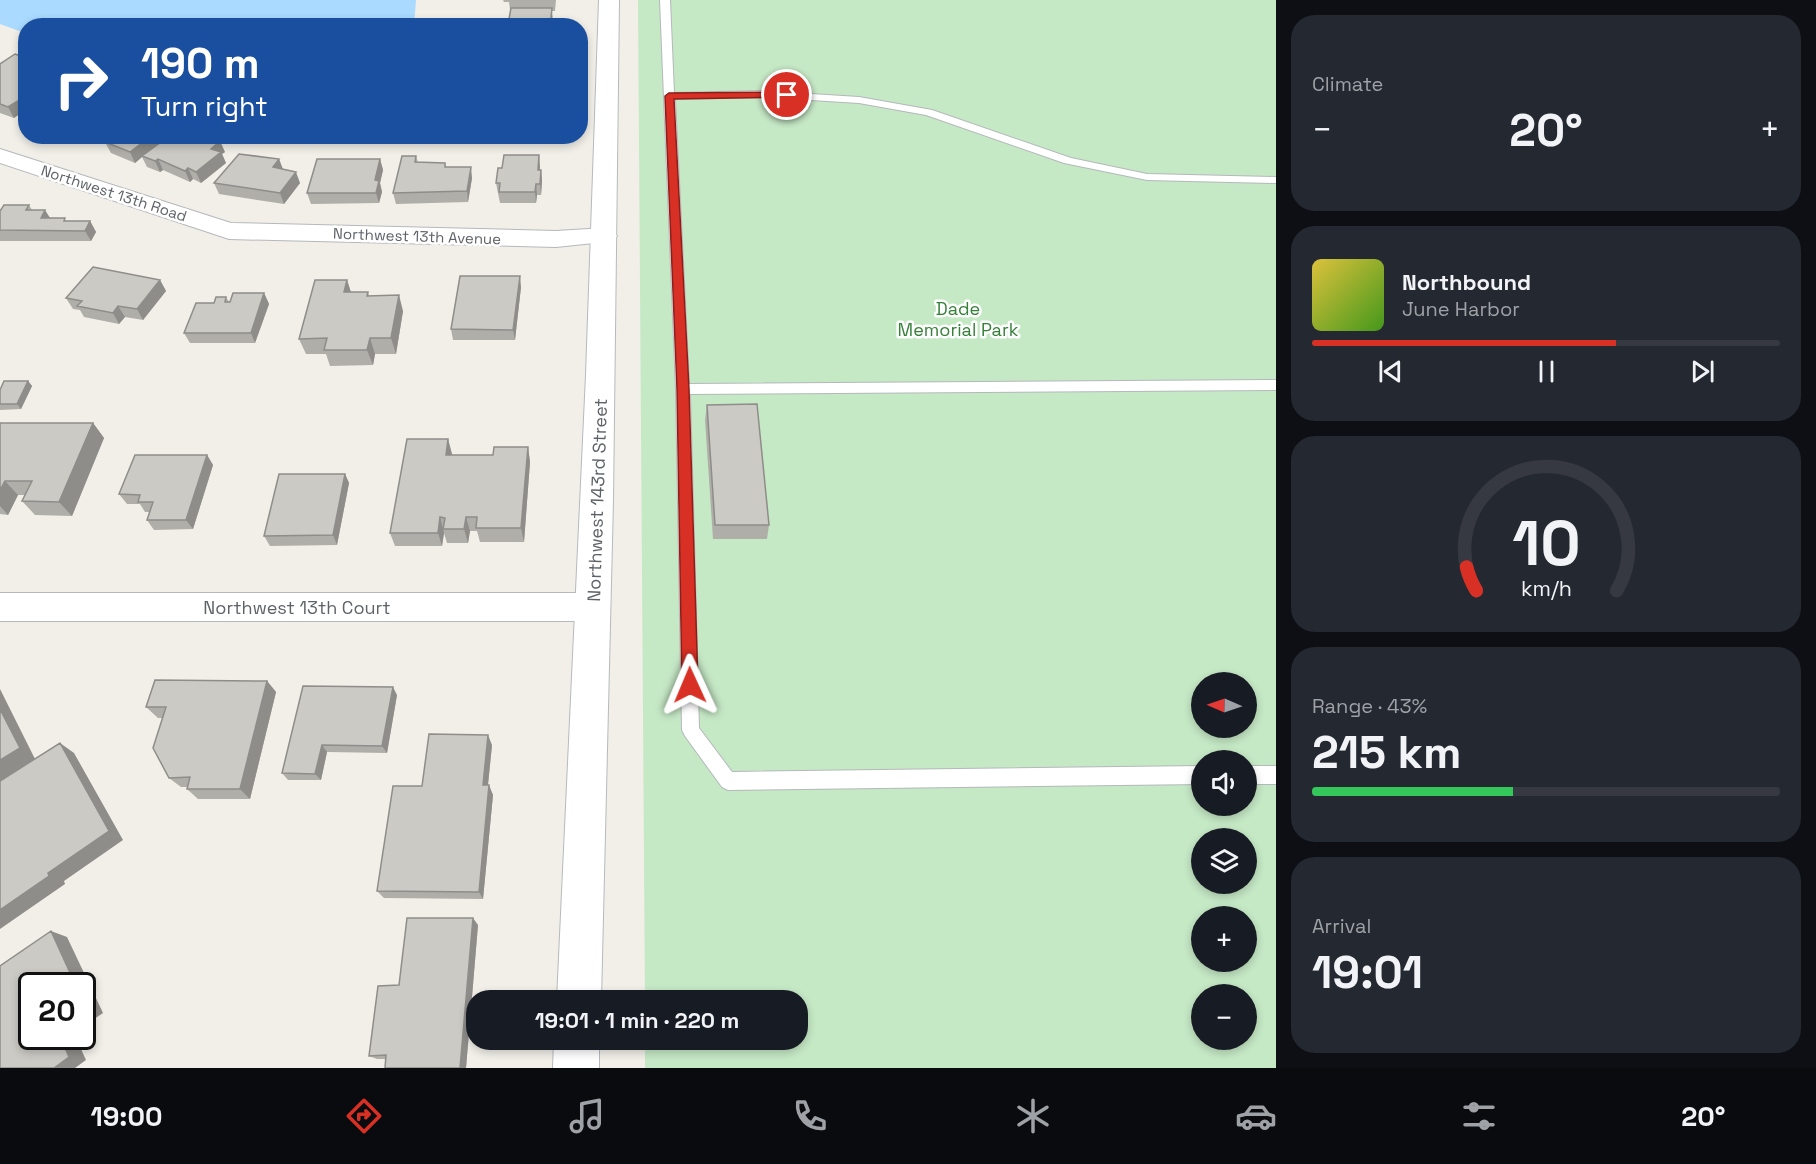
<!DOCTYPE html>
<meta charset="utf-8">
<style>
:root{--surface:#171b24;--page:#242831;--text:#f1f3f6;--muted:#9ea1a6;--line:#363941;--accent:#d93025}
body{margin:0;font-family:"Space Grotesk",sans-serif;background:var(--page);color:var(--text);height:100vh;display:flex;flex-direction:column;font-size:22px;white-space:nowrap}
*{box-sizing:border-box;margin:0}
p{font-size:20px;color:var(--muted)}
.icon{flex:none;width:33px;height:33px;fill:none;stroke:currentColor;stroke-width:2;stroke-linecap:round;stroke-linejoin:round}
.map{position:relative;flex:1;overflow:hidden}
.side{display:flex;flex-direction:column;gap:15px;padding:15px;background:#0d0f14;width:540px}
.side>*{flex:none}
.banner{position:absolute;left:18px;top:18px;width:570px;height:126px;border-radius:24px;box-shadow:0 3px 9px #0003;background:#1a4fa0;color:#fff;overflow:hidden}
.needle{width:39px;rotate:272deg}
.controls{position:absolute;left:1191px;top:672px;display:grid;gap:12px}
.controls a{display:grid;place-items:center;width:66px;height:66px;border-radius:50%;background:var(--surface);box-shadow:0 3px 9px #0003;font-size:30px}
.speed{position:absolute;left:18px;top:972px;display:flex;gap:12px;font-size:30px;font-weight:700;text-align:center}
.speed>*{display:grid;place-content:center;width:78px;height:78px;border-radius:50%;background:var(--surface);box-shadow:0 3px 9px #0003;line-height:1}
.speed .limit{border:3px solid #111;border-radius:9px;background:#fff;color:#111}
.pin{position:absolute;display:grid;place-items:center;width:51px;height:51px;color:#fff;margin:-26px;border:3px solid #fff;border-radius:50%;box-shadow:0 2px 6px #0007}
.me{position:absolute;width:66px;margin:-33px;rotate:359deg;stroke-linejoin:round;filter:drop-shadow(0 0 4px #0008)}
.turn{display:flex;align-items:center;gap:21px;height:126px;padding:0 24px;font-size:27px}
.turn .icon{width:78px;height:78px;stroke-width:2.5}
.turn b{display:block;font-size:42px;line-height:51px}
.big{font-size:45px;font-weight:600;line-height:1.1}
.side .card{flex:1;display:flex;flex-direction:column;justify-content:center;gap:9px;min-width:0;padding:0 21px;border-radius:24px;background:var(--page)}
.side .dial{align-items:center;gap:0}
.dial svg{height:156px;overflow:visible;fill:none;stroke:var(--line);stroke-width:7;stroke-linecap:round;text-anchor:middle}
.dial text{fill:var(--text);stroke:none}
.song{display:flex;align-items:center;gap:18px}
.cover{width:72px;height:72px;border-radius:9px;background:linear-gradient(135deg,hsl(50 70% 55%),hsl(100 70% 35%))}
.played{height:6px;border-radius:3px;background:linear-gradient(90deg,var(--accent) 65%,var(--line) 65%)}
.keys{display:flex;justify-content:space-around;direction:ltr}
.heat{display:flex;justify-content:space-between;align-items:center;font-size:33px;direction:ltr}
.charge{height:9px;border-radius:4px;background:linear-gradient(90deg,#34c759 43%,var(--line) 0)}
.trip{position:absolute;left:466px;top:990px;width:342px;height:60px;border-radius:24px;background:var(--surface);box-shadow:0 3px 9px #0003;font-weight:600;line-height:60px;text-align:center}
.tabs{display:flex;height:96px;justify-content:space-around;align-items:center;background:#090b0e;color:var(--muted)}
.tabs .icon{width:42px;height:42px}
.tabs .active{color:var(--accent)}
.tabs b{font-size:27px;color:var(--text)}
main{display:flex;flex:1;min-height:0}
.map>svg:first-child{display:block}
.green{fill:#c5e8c5;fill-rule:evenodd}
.water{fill:#aadaff}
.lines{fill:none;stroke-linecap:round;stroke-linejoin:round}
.lane-casing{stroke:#b5b8bc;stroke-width:2}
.street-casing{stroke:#b5b8bc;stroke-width:2}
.secondary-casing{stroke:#b6babf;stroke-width:2}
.lane{fill:#fff;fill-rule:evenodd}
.street{fill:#fff;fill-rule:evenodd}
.secondary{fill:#fff;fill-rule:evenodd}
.wall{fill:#afaea9}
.shaded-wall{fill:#8f8d8a}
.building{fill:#cccac5;stroke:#8f8d8a;stroke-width:1.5}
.route{fill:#d93025;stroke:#8d1f18;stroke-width:1.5}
.labels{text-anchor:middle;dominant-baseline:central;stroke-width:5;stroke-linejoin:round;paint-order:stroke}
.far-street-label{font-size:15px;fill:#5f6368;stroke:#fff}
.park-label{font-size:18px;fill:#348238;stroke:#fff}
.street-label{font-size:18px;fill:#5f6368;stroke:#fff}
</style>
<main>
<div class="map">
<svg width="1276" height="1068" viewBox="0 0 1276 1068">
<rect width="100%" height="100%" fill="#f1efe8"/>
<path class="green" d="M638 0H1276V1068H645V1040H798V1000H645ZM1202 682H1246V728H1202ZM1202 760H1246V806H1202ZM1202 838H1246V884H1202ZM1202 916H1246V962H1202ZM1202 994H1246V1040H1202Z"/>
<path class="water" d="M0 0H416L414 25 26 26 25 33 0 24Z"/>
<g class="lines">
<defs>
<path id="lane" d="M660 0H670L674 93 763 91 859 97 932 110 1071 158 1147 174 1276 177V183L1147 180 1064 163 926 115 859 103 763 97 675 99 689 384 1276 380V390L690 394 699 728 732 772 1202 766V784L728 790 722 787 685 736 682 730 676 389Z
M1246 766H1276V784H1246Z"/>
<path id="street" d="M0 149 231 223 556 231 605 228 613 231 617 236 613 241 556 247 229 239 0 163Z
M0 593H594L605 597 610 607 605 617 594 621H0Z"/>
<path id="secondary" d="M599 0H619L613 500 601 1000H557L586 375Z
M554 1040H599V1068H553Z"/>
</defs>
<use href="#lane" class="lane-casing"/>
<use href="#street" class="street-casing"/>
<use href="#secondary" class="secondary-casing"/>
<use href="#lane" class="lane"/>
<use href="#street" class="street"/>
<use href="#secondary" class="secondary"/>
</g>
<path class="wall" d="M503 0H556L555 11H552L553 19H509L510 10 509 2H504Z
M26 58V120L21 113 14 118 0 113V64Z
M64 136H79L74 140Z
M90 136H169L225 152 222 154 226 163 201 183 193 179 190 182 163 170 160 172 147 167 142 157 135 163 111 153 106 144 92 139Z
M474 136H543L542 143 475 144Z
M416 156 418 162 445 163 446 167 472 178 468 202 396 204 393 193Z
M279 159 283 169 300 183 284 204 219 194 214 183Z
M380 159 383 170 380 183 382 192 379 203 311 204 307 193Z
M540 166V170H541L542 181 541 195H537L536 203H500L496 183Z
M29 205 32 210 50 218 67 221H90L96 232 91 241H0V211Z
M160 280 166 291 143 320 125 317 119 324 84 317 80 310 73 309 66 298Z
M347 280 351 292H368L369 296 403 311 396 354H375L373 365 330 366 326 354H306L299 339Z
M521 287 515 340H453L451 329Z
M264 293 269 304 255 343H190L184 333 214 303 226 297 229 302Z
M28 381 32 386 21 409 0 410V390Z
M707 405 769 525 767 539H713L705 420Z
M0 423H93L104 438 72 516 35 515 22 501 25 495H18L8 515 0 514Z
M448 439 452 455H493L528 447 530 462 524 542H480L477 531H470L468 543H447L444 533 442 546H395L390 533Z
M207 455 213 465 193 529 154 530 147 520 150 512H145L140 504H127L119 494Z
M345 474 349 483 337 545 270 546 264 536Z
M267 681 276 692 250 799H198L187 789V787H181L169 778 162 718H158L146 707Z
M303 686 397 695 387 753 327 752 321 780H288L282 773Z
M492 745 488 785 493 795 483 899 384 898 377 891 422 786Z
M478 925 466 1068H385L386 1059H377L369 1056 399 985Z"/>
<path class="shaded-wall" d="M552 8V26H550Z
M26 96V111L20 110 21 113 14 118 8 107Z
M72 136H79L74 140Z
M151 136H169L142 156V157L135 163 130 152Z
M220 141 225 152 222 154 226 163 201 183 196 172 211 149Z
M539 155 540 166 539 181 538 170Z
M158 159 163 170 160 172 155 161Z
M279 159 283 170 273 167Z
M380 159 383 170 380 183 382 192 379 203 376 193 375 180Z
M471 167 472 178 468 202 467 191Z
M188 168 193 179 190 182 185 171Z
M541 170 542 181 541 195 540 184Z
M296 172 300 183 284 204 280 193Z
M536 184 537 195 536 203 535 192Z
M45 210 52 221 41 218Z
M90 221 96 232 91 241 85 231Z
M520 276 521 287 515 340 513 330Z
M160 280 166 291 143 320 137 309Z
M347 280 352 296 344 292Z
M264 293 269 304 255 343 251 333Z
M399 295 403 311 396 354 391 338Z
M118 306 125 317 119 324 113 313Z
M370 338 375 354 373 365 367 350Z
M28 381 32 386 21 409 17 404Z
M93 423 104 438 72 516 59 502Z
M448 439 452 454 450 469 446 455Z
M528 447 530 462 524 542 521 528Z
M207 455 213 465 193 529 186 520Z
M345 474 349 483 337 545 333 535Z
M5 481 18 495 8 515 0 506V490Z
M440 517 444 533 442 546 438 533Z
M466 517 470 531 468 543 464 529Z
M267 681 276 692 250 799 240 789Z
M393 687 397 695 387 753 382 746Z
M0 689 35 759 0 781Z
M488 735 492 745 487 794 483 785Z
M60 743 74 753 123 840 64 881 65 884 0 929V910L48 873Z
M322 745 327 752 321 780 315 774Z
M489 785 493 795 483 899 479 892Z
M473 918 478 925 466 1068H460Z
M51 931 67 937 103 1013 82 1027V986H76Z
M60 1036H75L86 1060 75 1068H54Z"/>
<path class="building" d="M511 8H552L550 26H488L489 19H509Z
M15 54 26 58V96L8 107 0 104V64Z
M26 107V112L20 110Z
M108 136H151L130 152 105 142 112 138Z
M200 136H207L220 141 211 149 221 152 196 172 188 168 185 171 158 159 155 161 142 156 168 137 193 142Z
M239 154 279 159 273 167 296 172 280 193 214 183Z
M504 155H539L538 170H541L540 184H536L535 192H499L500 183H496L498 168H502Z
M402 156H416L415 162 445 163V167H471L467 191 393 193Z
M317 159H380L375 180 379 181 376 193H307Z
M4 205H29L26 210H45L41 218H65L64 221H90L85 231 0 230V211Z
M93 267 160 280 137 309 118 306 113 313 77 306 82 301 66 298Z
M460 276H520L513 330 451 329Z
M315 280H347L344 292H368L367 296 399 295 391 338H370L367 350H324L327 338 299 339Z
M233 293H264L251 333H184L196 303H214L216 297H226L225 302H230Z
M4 381H28L17 404H0V390Z
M757 404 769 525H715L707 405Z
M0 423H93L59 502 22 501 32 481H5L0 490Z
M407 439H448L446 455H493L494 447H528L521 528H476L477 517H466L464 529H443L445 518 440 517 438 533H390Z
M135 455H207L186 520H147L153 502H138L140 495 119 494Z
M279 474H345L333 535 264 536Z
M155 680 267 681 240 789H187L190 777 169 778 153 748 166 707H146Z
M303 686 393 687 382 746 322 745 315 774 282 773Z
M0 709 20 748 0 760Z
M429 734 488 735 483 785H489L479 892 377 891 393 786H422Z
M60 743 109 831 48 873 49 876 0 910V781Z
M407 918H473L460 1068H385L386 1055 369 1056 378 986 399 985Z
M51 931 76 986H32V1036H60L69 1057 54 1068H0V966Z
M82 998 87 1008 82 1011Z"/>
<path class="route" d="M787 92 791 95 790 97 674 99 689 389 698 685 695 690 690 692 685 690 682 685 677 389 665 96 669 93Z"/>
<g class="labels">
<g class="far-street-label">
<text transform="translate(114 193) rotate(18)">Northwest 13th Road</text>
<text transform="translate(417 236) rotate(2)">Northwest 13th Avenue</text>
</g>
<g class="park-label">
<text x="958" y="308">Dade<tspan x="958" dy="21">Memorial Park</tspan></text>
</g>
<g class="street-label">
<text transform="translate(597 500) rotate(-88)">Northwest 143rd Street</text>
<text x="297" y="607">Northwest 13th Court</text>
</g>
</g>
</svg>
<div class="controls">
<a><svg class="needle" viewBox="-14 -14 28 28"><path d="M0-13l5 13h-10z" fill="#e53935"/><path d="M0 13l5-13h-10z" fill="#9ea1a6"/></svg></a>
<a><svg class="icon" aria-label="sound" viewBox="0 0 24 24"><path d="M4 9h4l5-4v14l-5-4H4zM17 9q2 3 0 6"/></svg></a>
<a><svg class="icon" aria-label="layers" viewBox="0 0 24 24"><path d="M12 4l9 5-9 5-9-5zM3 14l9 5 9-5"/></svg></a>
<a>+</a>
<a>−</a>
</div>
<div class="speed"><div class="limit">20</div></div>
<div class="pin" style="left:787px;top:95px;background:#d93025"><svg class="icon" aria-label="arrive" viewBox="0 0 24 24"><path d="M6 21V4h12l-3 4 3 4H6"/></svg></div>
<svg class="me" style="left:690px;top:685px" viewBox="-20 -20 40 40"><path d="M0-17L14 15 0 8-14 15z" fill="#d93025" stroke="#fff" stroke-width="4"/></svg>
<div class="trip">19:01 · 1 min · 220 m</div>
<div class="banner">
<div class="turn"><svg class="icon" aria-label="right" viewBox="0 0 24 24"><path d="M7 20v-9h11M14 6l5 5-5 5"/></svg><div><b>190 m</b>Turn right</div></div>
</div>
</div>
<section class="side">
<div class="card"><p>Climate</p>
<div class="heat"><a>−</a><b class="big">20°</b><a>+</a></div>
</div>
<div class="card">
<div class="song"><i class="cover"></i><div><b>Northbound</b><p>June Harbor</p></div></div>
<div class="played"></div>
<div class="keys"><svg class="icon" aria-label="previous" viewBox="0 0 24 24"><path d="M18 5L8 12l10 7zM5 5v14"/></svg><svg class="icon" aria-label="pause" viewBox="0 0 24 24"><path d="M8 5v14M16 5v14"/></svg><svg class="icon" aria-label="next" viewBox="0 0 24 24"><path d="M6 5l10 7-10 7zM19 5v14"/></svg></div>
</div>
<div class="card dial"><svg viewBox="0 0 100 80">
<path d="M14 69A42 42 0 1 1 86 69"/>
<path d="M14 69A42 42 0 0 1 9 57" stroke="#d93025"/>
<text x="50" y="56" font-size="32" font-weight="700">10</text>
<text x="50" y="72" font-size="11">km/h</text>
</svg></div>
<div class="card"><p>Range · 43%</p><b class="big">215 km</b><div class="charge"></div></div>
<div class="card"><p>Arrival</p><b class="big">19:01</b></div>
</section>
</main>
<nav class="tabs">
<b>19:00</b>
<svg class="icon active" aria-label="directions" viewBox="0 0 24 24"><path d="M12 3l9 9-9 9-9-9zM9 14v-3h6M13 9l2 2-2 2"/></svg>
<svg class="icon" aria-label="music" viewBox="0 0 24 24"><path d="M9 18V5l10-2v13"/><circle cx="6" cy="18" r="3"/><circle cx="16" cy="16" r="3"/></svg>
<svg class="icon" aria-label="phone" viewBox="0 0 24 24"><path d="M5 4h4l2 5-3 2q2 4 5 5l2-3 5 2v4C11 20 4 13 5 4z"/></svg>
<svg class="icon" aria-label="climate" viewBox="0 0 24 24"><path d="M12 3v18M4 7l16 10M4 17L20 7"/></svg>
<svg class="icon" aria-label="car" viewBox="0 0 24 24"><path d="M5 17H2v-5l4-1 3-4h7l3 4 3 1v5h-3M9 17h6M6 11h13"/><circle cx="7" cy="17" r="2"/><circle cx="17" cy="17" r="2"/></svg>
<svg class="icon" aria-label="filters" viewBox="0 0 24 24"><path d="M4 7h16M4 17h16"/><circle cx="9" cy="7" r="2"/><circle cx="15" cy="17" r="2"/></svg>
<b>20°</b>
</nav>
